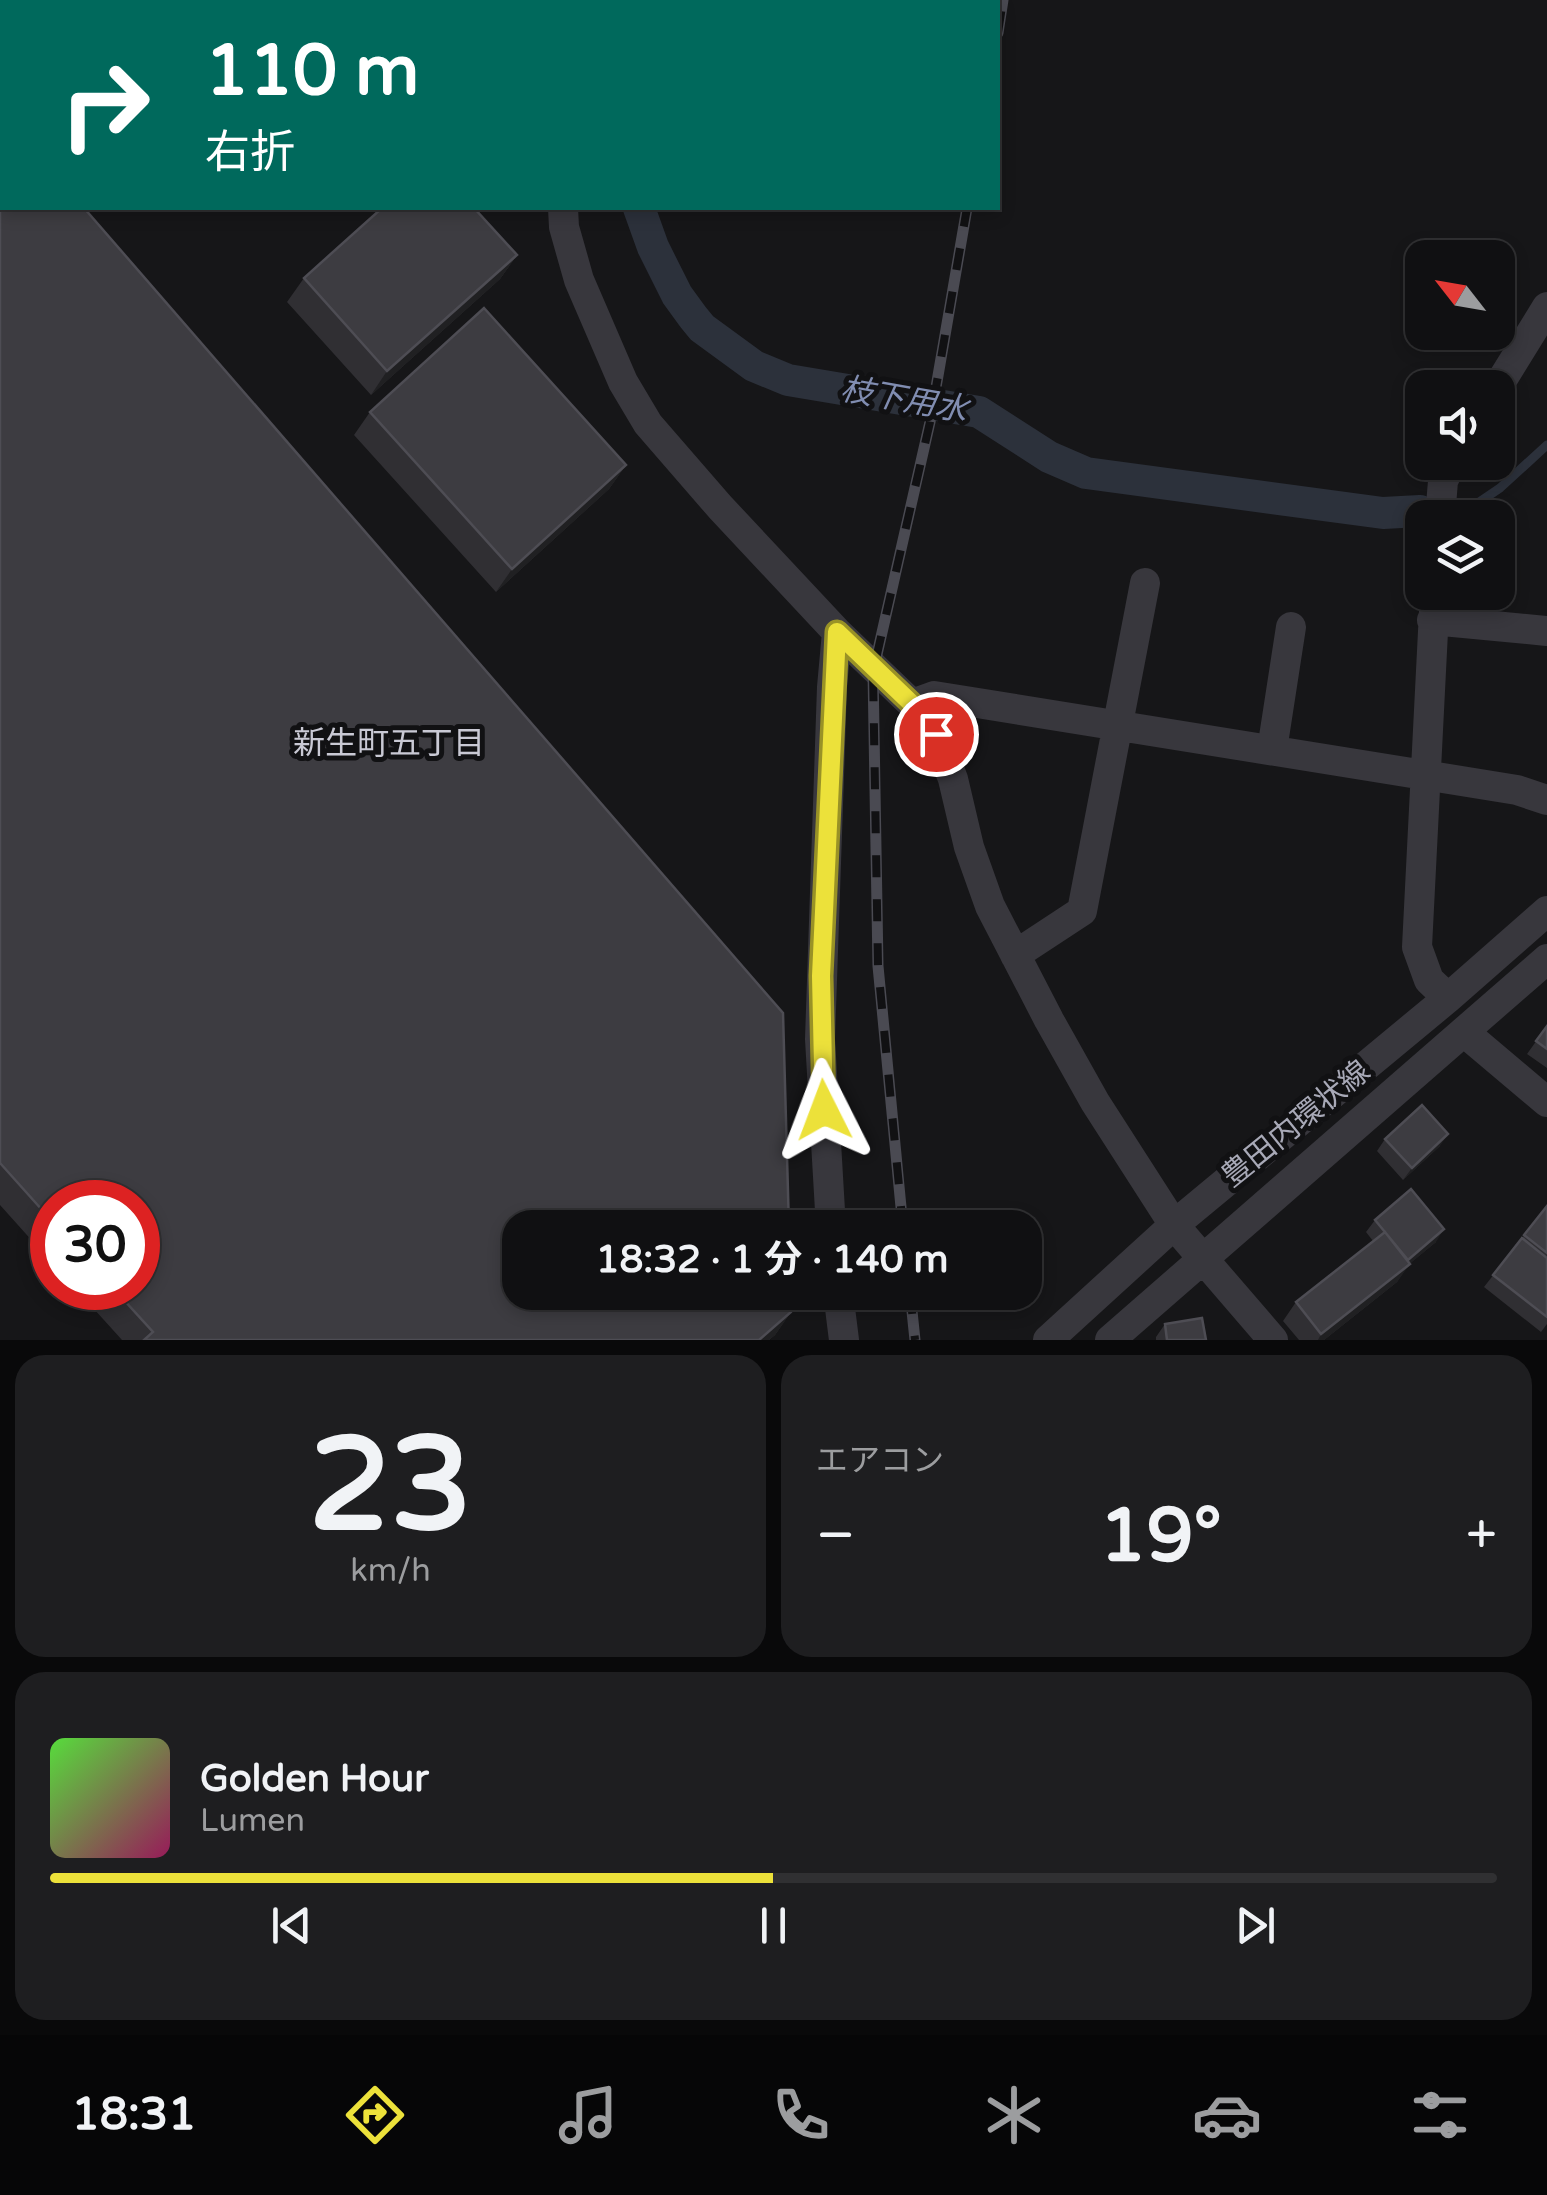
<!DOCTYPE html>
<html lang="ja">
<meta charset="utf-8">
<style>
:root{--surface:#101012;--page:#1e1e20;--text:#f1f3f6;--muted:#9c9d9f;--line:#303032;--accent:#ece13a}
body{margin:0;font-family:"Varela Round","Noto Sans JP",sans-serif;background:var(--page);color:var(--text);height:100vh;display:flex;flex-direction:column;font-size:38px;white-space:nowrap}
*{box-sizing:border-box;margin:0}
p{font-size:32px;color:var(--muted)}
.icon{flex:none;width:55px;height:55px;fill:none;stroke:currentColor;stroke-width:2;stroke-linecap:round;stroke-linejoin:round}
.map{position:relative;height:1340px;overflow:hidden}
.side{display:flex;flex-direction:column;gap:15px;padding:15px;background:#09090a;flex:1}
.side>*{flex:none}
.banner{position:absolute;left:0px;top:0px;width:1000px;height:210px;box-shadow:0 5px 15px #0003,0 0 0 2px var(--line);background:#00695c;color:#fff;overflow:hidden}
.needle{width:65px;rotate:301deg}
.buttons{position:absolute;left:1405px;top:240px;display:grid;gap:20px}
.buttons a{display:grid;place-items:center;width:110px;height:110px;border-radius:20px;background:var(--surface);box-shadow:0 5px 15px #0003,0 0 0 2px var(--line);font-size:50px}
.speed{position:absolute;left:30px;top:1180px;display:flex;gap:20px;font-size:50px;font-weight:700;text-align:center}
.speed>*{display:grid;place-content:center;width:130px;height:130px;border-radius:50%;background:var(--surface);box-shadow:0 5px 15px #0003,0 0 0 2px var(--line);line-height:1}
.speed .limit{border:15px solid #d22;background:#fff;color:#111}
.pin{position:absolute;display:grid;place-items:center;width:85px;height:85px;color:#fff;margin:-42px;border:5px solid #fff;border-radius:50%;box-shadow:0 2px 10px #0007}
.me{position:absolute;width:110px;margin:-55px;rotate:357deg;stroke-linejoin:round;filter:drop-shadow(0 0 8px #0008)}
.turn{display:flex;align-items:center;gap:35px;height:210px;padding:0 40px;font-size:45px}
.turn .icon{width:130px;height:130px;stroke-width:2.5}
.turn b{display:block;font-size:70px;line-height:85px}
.big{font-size:75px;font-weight:700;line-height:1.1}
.side .widget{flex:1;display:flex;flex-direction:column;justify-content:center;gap:15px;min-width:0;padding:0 35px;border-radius:30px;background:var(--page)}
.side .dial{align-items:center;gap:0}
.dial b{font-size:130px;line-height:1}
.song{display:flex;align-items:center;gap:30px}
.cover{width:120px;height:120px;border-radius:15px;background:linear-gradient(135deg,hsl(110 70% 55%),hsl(330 70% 35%))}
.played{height:10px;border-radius:5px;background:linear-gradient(90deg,var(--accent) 50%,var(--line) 50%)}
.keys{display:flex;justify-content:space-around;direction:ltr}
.heat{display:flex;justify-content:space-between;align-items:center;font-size:55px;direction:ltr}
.side .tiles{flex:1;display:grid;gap:15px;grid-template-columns:1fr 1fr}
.widget:last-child{grid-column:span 2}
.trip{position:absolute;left:502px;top:1210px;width:540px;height:100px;border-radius:30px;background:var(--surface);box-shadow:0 5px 15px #0003,0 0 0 2px var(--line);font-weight:700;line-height:100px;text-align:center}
.menu{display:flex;height:160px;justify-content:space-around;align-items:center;background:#060607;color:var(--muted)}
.menu .icon{width:70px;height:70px}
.menu .on{color:var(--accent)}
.menu b{font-size:45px;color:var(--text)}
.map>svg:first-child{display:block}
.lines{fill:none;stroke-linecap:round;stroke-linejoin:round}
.stream{stroke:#2c313b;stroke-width:9}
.canal{stroke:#2c313b;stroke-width:32}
.minor{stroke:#38373d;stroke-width:30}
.rail-casing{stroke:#4a4a52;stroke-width:11}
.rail{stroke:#111113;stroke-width:8;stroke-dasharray:22;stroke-linecap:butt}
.wall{fill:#302f33}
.shaded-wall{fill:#202022}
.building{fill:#3d3c41;stroke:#4e4d54;stroke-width:2.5}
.route-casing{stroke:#999226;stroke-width:25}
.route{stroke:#ece13a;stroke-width:18}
.labels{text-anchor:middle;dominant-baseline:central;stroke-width:10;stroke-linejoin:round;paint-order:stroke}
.street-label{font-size:30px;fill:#a8a9b7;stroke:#111113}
.water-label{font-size:32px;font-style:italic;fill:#818db1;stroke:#111113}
.neighbourhood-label{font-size:32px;fill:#c9c9d4;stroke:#111113}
</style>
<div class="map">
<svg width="1547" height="1340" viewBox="0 0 1547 1340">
<rect width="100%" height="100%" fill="#161618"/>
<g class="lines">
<path class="stream" d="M1420 511 1469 509 1500 488 1547 445"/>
<path class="canal" d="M483 0 486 2
M639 208 653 247 677 295 693 317 702 328 754 366 788 380 979 412 1049 457 1086 473 1383 513 1420 511"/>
<path class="minor" d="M550 0 551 2
M563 208 564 227 579 280 623 382 648 424 720 507 837 632 912 704 936 734 953 779 969 847 990 906 1049 1020 1095 1102 1174 1225 1273 1340
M1497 388 1547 307
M1440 518 1443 481 1452 462
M1435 592 1417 947 1429 980 1448 998
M1432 620 1547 631
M912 704 934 696 1517 790 1547 800
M1272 750 1291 627
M1015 955 1082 911 1145 583
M1464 1032 1547 1102
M831 1228 820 1039 832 687 837 632
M838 1292 844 1340
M1048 1340 1174 1225 1448 998 1547 911
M1110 1340 1547 959"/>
<defs>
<path id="rail" d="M998 33 1003 0
M903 1228 878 966 873 672 930 422 967 208
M910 1292 915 1340"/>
</defs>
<use href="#rail" class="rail-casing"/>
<use href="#rail" class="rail"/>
</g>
<path class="wall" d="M0 152 791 1312 775 1335 769 1340H122L75 1288H138L52 1202V1263L0 1205Z
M517 255 500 279 371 395 287 302 304 278Z
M370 412 626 465 609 489 496 592 354 435Z
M1547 1026V1068L1527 1054Z
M1385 1139 1440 1146 1403 1180 1377 1151Z
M1547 1206V1324L1541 1332 1484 1287Z
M1375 1220 1436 1242 1409 1264 1397 1282 1324 1340H1299L1283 1321 1296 1302 1373 1241 1366 1232Z
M1165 1324 1206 1340H1156V1337Z"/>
<path class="shaded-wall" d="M517 255 500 279 371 395 387 371Z
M626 465 609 489 496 592 512 569Z
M1448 1134 1440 1146 1403 1180 1412 1168Z
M1444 1229 1436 1242 1400 1272 1408 1260Z
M1410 1264 1397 1282 1324 1340H1318L1321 1334Z
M791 1312 775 1335 769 1340H759Z"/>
<path class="building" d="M2 150V208H84L783 1013 789 1228H520V1292H791V1312L759 1340H144L153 1332 113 1288H138V1202H52V1221L0 1163V152Z
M382 208H474L517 255 387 371 304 278Z
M484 308 626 465 512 569 370 412Z
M1547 1026V1049L1536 1041Z
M1422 1105 1448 1134 1412 1168 1385 1139Z
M1411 1189 1444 1229 1408 1260 1375 1220Z
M1547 1206V1253L1524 1235Z
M1385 1232 1410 1264 1321 1334 1296 1302Z
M1522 1238 1547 1258V1317L1493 1275Z
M1202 1318 1206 1340H1167L1165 1324Z"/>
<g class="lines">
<defs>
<path id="route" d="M824 1110 821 976 837 632 912 704 936 734"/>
</defs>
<use href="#route" class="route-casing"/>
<use href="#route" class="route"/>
</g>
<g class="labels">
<g class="street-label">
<text transform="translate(1296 1124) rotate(-39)">豊田内環状線</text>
</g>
<g class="water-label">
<text transform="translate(904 400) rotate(10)">枝下用水</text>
</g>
<g class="neighbourhood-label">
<text x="389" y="744">新生町五丁目</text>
</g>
</g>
</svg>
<div class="buttons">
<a><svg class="needle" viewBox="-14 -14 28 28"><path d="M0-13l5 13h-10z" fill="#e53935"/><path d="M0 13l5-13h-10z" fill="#9c9d9f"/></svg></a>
<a><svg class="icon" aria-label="sound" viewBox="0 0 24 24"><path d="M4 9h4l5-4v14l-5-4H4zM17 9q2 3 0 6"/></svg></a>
<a><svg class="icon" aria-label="layers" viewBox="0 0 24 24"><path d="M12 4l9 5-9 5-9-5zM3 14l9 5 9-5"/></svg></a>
</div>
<div class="speed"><div class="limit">30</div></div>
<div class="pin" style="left:936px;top:734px;background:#d93025"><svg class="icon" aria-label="arrive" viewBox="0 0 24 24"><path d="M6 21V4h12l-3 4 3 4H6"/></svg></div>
<svg class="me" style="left:824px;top:1110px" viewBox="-20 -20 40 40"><path d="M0-17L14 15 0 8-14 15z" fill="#ece13a" stroke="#fff" stroke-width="4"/></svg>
<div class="trip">18:32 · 1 分 · 140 m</div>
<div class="banner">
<div class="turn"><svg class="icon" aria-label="right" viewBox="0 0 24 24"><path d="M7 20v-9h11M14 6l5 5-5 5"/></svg><div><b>110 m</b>右折</div></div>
</div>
</div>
<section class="side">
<div class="tiles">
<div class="widget dial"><b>23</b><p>km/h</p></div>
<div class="widget"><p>エアコン</p>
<div class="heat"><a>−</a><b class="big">19°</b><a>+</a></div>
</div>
<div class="widget">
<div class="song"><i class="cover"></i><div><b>Golden Hour</b><p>Lumen</p></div></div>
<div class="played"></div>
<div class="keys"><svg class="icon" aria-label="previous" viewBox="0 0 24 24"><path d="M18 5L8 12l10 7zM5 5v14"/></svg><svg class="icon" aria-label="pause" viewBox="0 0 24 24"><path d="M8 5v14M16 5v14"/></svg><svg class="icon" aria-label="next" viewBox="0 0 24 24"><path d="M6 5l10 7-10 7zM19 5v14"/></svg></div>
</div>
</div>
</section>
<nav class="menu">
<b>18:31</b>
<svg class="icon on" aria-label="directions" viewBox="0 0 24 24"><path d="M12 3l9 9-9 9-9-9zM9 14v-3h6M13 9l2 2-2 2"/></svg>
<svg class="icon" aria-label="music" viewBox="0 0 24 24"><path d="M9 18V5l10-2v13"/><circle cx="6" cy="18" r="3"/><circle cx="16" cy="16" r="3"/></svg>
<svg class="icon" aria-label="phone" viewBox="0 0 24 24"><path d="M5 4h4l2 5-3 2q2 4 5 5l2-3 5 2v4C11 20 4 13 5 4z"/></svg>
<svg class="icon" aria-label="climate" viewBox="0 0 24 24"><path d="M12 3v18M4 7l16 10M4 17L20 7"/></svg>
<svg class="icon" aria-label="car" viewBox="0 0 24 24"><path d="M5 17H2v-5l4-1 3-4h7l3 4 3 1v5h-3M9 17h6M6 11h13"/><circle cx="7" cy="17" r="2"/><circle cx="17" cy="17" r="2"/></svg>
<svg class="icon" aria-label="filters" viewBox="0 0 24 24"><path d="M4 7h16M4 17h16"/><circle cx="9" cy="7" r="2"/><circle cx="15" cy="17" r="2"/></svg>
</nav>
